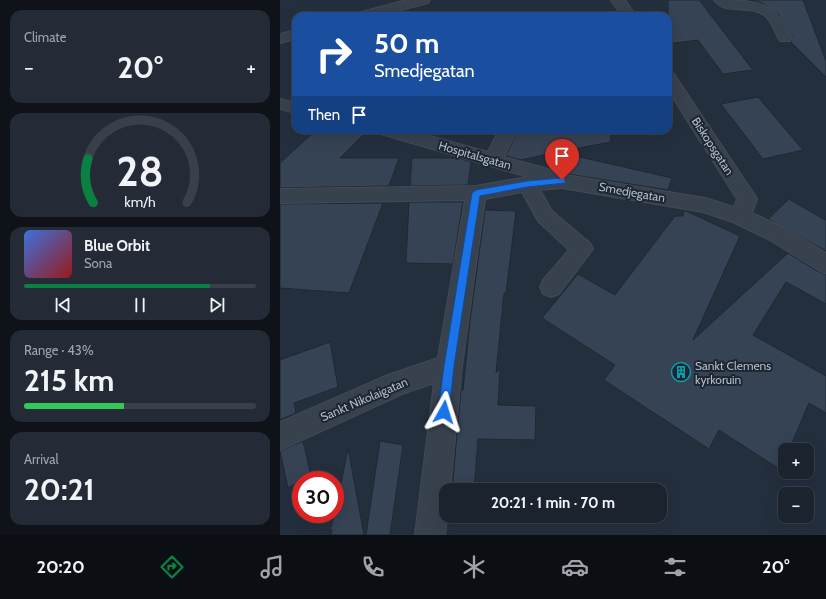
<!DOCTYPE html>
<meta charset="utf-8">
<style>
:root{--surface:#1b232e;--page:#242b36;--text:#f1f3f6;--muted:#a0a4aa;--line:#39404a;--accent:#0b8043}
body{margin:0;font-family:Cabin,sans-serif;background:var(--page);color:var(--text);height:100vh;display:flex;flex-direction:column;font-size:15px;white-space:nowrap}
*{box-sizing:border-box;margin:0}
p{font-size:13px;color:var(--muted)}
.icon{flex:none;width:22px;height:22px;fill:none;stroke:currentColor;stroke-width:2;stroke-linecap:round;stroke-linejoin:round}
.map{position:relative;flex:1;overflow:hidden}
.sheet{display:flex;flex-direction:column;gap:10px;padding:10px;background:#0f1319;width:280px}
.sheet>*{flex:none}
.guide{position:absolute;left:12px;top:12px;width:380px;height:122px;border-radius:12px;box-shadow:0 4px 16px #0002,0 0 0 1px var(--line);background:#1a4fa0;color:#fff;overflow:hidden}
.fabs{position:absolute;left:498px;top:443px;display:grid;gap:8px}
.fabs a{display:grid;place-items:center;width:36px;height:36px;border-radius:8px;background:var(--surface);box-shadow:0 4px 16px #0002,0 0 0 1px var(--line);font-size:20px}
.speed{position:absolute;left:12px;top:471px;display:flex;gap:8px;font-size:20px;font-weight:700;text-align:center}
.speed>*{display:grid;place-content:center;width:52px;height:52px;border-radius:50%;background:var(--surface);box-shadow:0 4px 16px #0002,0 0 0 1px var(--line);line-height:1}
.speed .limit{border:6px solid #d22;background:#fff;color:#111}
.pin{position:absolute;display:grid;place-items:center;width:34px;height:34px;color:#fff;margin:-41px -17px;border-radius:50% 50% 50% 0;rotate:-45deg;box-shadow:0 0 4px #0007}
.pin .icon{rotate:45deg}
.me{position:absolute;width:44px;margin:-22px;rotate:6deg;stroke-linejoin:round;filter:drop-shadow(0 0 3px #0008)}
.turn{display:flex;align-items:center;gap:14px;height:84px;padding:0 16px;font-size:18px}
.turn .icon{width:52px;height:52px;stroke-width:2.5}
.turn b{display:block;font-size:28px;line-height:34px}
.then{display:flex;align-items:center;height:38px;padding:0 16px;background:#0003;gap:8px;font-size:15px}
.big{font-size:30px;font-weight:800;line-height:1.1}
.sheet .widget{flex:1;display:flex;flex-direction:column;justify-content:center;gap:6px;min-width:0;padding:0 14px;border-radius:12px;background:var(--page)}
.sheet .dial{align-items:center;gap:0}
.dial svg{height:104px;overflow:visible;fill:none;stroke:var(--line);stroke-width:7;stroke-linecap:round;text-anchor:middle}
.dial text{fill:var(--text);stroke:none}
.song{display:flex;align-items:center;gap:12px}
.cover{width:48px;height:48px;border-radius:6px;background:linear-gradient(135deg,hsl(220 70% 55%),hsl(0 70% 35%))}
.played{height:4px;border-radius:2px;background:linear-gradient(90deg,var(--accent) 80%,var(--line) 80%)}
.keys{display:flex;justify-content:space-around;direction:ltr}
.heat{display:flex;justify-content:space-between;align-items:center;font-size:22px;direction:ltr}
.charge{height:6px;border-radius:3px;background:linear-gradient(90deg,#34c759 43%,var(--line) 0)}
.trip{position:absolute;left:159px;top:483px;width:228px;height:40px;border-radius:12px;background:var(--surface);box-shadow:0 4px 16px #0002,0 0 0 1px var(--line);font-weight:800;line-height:40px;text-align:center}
.menu{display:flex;height:64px;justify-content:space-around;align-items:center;background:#0b0e12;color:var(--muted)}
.menu .icon{width:28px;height:28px}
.menu .on{color:var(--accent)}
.menu b{font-size:18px;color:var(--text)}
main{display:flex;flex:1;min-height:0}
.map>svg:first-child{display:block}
.building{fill:#364354;stroke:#1f2835}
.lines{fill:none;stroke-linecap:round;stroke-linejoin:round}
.minor-casing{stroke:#414a57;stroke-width:2}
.minor{fill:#38414e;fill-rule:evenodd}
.route{fill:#1a73e8;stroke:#114b97}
.labels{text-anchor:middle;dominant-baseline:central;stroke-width:4;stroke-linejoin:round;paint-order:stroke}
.street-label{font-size:12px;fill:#b4bcc9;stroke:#1d2633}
.poi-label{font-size:12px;fill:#b4bcc9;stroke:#1d2633;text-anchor:start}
</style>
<main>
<section class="sheet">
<div class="widget"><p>Climate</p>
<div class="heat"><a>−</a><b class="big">20°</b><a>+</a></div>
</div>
<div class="widget dial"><svg viewBox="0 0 100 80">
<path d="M14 69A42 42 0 1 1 86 69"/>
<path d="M14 69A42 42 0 0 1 10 35" stroke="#0b8043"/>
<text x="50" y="56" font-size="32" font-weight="700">28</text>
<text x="50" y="72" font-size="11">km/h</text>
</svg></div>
<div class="widget">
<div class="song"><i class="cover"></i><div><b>Blue Orbit</b><p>Sona</p></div></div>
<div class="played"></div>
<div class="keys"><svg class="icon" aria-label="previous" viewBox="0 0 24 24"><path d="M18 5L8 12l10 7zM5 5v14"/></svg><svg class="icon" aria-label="pause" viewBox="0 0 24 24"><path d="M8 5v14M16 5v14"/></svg><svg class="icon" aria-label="next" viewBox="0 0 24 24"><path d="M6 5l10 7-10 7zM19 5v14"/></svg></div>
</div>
<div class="widget"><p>Range · 43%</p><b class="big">215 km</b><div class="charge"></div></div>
<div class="widget"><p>Arrival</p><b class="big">20:21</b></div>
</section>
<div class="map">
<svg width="546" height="535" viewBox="0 0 546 535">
<rect width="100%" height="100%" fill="#242f3e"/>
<path class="building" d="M388 0H419L473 70 443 74 418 40 388 44Z
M470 0H523L546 61V77L511 42 513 37 499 15 482 3Z
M478 97 523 150 483 159 441 104Z
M36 130H88L60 158H119L109 186 0 188V163Z
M238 130H330L331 142 278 152 392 178 388 190 281 173 270 168 273 153 241 160 226 156Z
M132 158H179L191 162 188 185 130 186Z
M509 199 545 220 546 219V251L488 219Z
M129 202H183L173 264 126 263Z
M103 203 69 293 0 288V204Z
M205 210 236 211 226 294 224 293 216 373 220 369 218 405 256 406 255 440 198 439 194 490H172L181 390H183L190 321Z
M404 210 460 236 413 340 508 253 537 271 546 274V304L506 282 473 335 546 376V413L529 403 509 450H505V460L501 470 439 430 429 449 324 380 335 365 262 318 298 274 335 295 395 216H403Z
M50 342 58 387 14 403 16 413 0 420V360Z
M23 441 31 476 8 488 0 451Z
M100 441 123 445 110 535H86Z
M68 448 84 535H51L52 530H50L55 514Z"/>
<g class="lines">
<defs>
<path id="minor" d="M127 0H150L148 3 98 16H75L77 13Z
M331 0H345L356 16H342Z
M434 0C474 0 495 0 512 38L510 41H500C494 32 493 21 484 15 470 4 445 16 434 0Z
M16 30V39L0 43V34Z
M388 72 394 74 474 194 477 199 472 213 504 228 546 253V273L538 270 490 240 453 222 423 212 282 188 260 190 272 211 310 243 313 249 279 294 271 297 263 294 260 287 263 280 289 250 258 221 242 192 205 199 182 366 170 490H166L167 516 165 535H135L154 383 122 394 0 450V422L108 375 158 358 185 200 0 203V189L196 186 248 177 101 134 98 130H128L208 152 219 130H237L224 157 279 172 280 174 425 198 454 207 457 199 388 90Z
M0 99 16 103V113L0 109Z"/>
</defs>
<use href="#minor" class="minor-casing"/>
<use href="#minor" class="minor"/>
</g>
<path class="route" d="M282 178H285V183L247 187 200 196 174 366 169 412 168 416 164 417 160 416 158 412 164 366 192 193 196 190 247 181Z"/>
<defs>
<symbol id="building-ring" viewBox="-11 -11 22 22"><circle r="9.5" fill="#1d2633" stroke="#0f9aa8" stroke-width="1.5"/><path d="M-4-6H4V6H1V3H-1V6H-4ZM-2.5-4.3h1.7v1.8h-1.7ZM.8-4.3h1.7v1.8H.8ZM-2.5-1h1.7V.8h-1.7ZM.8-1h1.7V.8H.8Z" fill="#0f9aa8"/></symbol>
</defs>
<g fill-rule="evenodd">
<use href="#building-ring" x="390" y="361" width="22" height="22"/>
</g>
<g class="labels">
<g class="street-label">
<text transform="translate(433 146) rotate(57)">Biskopsgatan</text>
<text transform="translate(195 155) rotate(16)">Hospitalsgatan</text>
<text transform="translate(352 192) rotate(10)">Smedjegatan</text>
<text transform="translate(84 399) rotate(-23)">Sankt Nikolaigatan</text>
</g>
<g class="poi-label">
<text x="415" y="365">Sankt Clemens<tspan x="415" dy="14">kyrkoruin</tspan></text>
</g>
</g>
</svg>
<div class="fabs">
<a>+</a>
<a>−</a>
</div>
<div class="speed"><div class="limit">30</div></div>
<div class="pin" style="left:282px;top:180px;background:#d93025"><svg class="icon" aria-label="arrive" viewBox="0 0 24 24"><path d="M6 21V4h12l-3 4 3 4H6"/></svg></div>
<svg class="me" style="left:164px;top:412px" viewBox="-20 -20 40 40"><path d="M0-17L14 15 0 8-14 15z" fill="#1a73e8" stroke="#fff" stroke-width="4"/></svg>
<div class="trip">20:21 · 1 min · 70 m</div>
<div class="guide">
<div class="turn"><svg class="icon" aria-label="right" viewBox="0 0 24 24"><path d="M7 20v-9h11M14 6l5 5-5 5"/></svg><div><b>50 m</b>Smedjegatan</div></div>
<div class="then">Then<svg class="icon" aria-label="arrive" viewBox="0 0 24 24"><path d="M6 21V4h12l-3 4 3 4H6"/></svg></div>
</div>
</div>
</main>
<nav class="menu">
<b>20:20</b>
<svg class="icon on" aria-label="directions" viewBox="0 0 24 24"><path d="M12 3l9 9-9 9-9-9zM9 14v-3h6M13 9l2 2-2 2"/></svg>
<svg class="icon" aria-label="music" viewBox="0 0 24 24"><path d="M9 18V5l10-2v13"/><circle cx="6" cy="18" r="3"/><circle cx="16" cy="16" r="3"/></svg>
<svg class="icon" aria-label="phone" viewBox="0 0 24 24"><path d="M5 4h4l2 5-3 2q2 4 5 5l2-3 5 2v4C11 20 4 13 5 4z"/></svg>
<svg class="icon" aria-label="climate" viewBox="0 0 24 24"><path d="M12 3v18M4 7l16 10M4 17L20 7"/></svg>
<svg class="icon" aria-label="car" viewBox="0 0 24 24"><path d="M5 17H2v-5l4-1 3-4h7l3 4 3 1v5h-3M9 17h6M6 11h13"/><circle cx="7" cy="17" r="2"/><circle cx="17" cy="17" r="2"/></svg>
<svg class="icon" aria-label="filters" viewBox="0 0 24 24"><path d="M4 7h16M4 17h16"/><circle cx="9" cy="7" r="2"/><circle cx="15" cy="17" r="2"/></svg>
<b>20°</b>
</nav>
